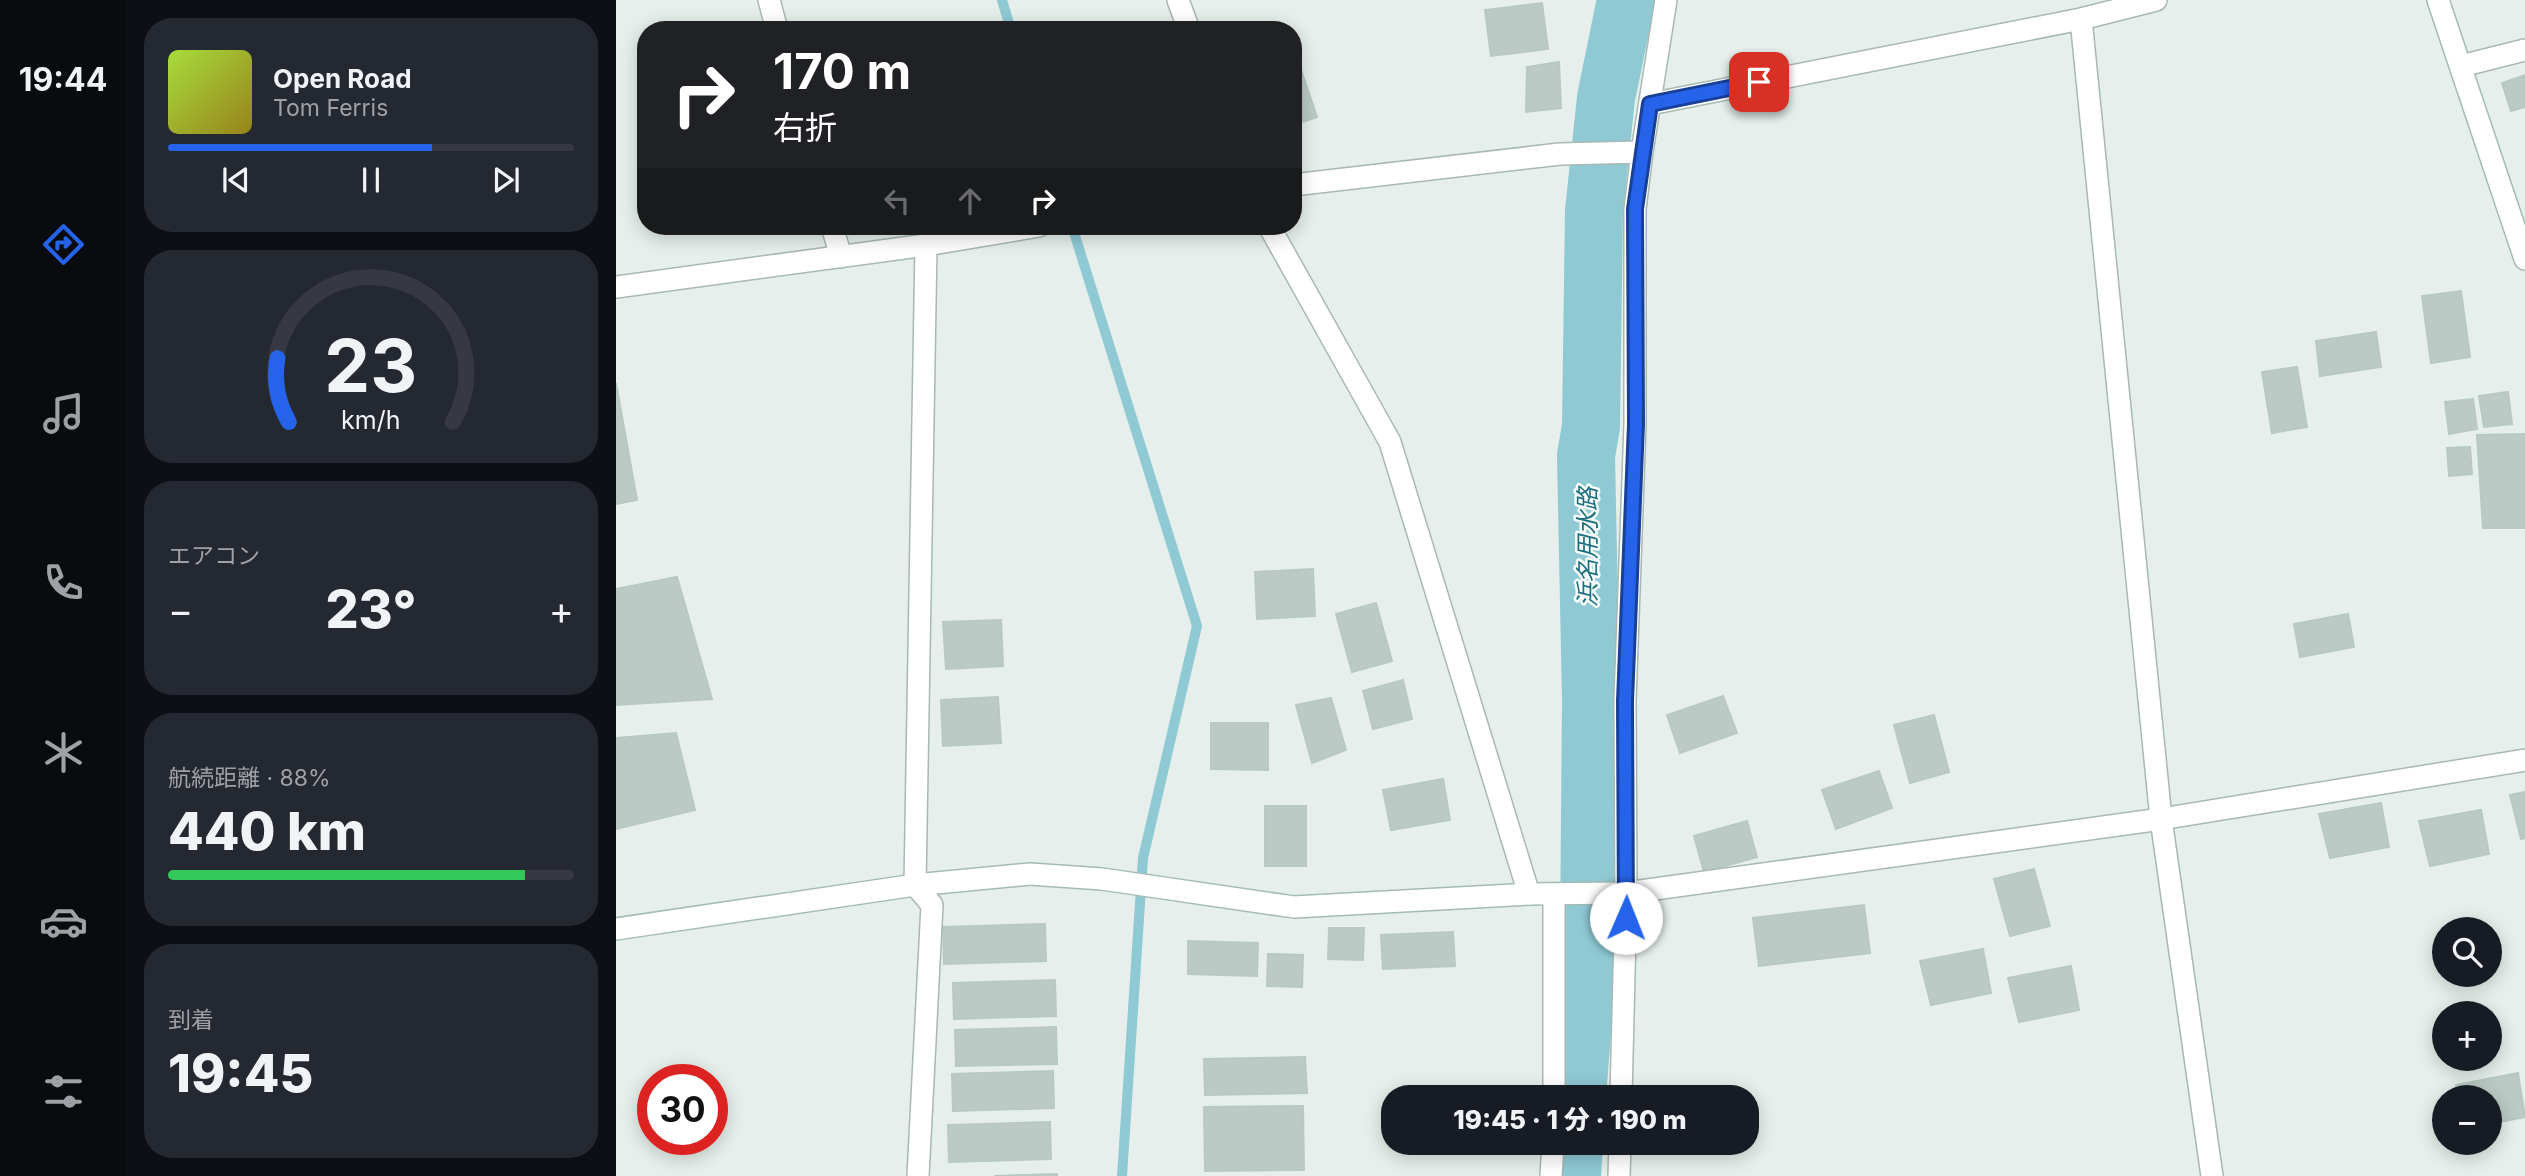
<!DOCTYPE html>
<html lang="ja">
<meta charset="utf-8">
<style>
:root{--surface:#171b24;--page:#242831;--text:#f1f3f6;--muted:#9ea1a6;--line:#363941;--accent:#2563eb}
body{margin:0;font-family:Inter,"Noto Sans JP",sans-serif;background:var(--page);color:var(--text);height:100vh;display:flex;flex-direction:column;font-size:26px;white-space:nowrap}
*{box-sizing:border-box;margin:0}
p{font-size:23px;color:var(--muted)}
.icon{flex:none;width:38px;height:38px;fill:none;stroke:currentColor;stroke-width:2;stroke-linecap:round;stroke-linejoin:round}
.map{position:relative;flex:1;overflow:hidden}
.details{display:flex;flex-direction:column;gap:18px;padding:18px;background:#0d0f14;width:490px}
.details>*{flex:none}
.guide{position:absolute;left:21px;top:21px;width:665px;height:214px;border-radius:28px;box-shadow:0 4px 18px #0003;background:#202124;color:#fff;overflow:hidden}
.controls{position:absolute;left:1816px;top:917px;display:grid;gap:14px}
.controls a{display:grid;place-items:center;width:70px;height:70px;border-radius:50%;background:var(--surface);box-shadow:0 4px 18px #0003;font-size:35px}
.speed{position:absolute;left:21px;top:1064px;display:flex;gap:14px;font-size:35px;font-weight:700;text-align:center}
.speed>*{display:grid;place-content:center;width:91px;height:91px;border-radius:50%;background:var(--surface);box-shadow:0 4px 18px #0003;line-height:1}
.speed .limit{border:10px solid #d22;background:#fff;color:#111}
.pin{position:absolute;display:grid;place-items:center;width:60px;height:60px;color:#fff;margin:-30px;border-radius:14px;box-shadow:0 4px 10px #0006}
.me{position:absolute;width:77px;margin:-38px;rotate:1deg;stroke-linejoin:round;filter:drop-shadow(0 0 5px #0008)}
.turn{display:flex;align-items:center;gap:24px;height:147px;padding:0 21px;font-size:32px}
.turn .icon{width:91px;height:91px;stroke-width:2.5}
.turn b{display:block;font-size:49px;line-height:60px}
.lanes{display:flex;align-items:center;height:66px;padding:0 21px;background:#0003;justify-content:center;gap:35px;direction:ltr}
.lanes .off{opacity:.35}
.big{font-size:52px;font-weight:800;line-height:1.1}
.details .tile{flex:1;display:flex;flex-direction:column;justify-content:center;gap:10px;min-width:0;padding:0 24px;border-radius:28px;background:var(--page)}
.details .dial{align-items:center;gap:0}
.dial svg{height:182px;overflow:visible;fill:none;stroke:var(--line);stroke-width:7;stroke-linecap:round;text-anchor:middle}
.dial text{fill:var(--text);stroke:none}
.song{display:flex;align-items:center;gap:21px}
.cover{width:84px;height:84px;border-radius:10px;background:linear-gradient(135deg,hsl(80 70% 55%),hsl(50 70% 35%))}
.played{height:7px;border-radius:4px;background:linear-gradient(90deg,var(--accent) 65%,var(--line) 65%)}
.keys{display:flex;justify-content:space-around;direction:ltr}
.heat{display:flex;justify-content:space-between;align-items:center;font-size:38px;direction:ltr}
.charge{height:10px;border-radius:5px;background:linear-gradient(90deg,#34c759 88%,var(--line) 0)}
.trip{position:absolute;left:765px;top:1085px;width:378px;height:70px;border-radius:28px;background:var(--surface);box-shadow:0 4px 18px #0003;font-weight:800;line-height:70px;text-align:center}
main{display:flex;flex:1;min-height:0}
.tab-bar{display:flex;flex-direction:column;width:126px;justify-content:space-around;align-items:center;background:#090b0e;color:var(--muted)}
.tab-bar .icon{width:49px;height:49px}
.tab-bar .on{color:var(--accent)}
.tab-bar b{font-size:32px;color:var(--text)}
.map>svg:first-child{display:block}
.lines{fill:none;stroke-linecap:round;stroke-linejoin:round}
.stream{stroke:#8ec9d4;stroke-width:10}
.river{stroke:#8ec9d4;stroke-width:58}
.building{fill:#bbcac4;stroke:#b8c9c2;stroke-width:2}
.street-casing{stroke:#a8b8b2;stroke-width:24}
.secondary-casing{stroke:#a4bbb3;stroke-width:24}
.street{stroke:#fff;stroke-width:21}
.secondary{stroke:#fff;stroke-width:21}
.route-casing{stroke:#184099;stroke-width:18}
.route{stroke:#2563eb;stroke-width:12}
.labels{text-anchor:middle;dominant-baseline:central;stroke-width:5;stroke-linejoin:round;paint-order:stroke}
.water-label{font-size:24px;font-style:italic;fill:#1c6f80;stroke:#f7fbf9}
</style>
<main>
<nav class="tab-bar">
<b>19:44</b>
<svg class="icon on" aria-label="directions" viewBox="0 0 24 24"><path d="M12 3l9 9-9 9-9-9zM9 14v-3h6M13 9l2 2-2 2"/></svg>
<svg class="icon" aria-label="music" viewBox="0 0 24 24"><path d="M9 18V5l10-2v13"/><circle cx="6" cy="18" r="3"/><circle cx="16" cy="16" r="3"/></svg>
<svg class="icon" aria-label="phone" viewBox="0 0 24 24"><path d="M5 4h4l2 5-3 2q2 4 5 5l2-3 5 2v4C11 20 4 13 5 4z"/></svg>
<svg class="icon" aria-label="climate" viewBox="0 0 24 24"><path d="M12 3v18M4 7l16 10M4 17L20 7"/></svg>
<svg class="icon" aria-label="car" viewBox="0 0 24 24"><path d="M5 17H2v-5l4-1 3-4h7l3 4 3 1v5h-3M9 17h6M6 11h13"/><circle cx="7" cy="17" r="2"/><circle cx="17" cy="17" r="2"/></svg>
<svg class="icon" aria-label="filters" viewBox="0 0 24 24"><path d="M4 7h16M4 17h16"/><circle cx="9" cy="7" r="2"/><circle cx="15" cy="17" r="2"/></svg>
</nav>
<section class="details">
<div class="tile">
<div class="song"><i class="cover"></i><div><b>Open Road</b><p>Tom Ferris</p></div></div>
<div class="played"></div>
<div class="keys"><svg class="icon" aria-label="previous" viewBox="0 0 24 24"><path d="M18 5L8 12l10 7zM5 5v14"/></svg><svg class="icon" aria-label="pause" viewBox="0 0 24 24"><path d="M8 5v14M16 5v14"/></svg><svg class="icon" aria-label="next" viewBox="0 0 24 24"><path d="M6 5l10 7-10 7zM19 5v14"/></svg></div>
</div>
<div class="tile dial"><svg viewBox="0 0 100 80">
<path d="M14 69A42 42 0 1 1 86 69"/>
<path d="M14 69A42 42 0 0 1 9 41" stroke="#2563eb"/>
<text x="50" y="56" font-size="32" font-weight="700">23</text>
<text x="50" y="72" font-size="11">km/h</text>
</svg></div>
<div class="tile"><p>エアコン</p>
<div class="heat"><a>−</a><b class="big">23°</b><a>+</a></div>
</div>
<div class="tile"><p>航続距離 · 88%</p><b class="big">440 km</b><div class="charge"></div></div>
<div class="tile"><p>到着</p><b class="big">19:45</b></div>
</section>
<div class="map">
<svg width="1909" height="1176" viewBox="0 0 1909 1176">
<rect width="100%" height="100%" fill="#e6efeb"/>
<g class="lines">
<path class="stream" d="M386 0 395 30
M456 226 581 626 527 858 506 1176"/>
<path class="river" d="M961 1097 973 938 975 700 970 456 975 426 978 211 990 98 1010 0
M956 1176 958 1143"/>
</g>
<path class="building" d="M926 3 932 49 875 56 869 10Z
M677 52H679L701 117 677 125Z
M943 62 945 108 910 112 911 67Z
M1909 75V107L1895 111 1886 83Z
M1845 291 1854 357 1815 363 1806 296Z
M1760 332 1765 367 1704 376 1700 341Z
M1681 367 1691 427 1656 433 1646 372Z
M0 383 21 500 0 504Z
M1892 392 1896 424 1868 427 1863 396Z
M1857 399 1861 429 1833 434 1829 402Z
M1909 434V528H1867L1861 435Z
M1854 447 1856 474 1833 476 1831 448Z
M697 569 699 616 641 619 639 572Z
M61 577 96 699 0 705V589Z
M760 603 776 661 736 672 720 614Z
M1732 614 1738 647 1684 657 1678 624Z
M385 620 387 666 330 669 327 622Z
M787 680 796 719 757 729 747 691Z
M1107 696 1121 733 1064 753 1051 715Z
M382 697 385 743 327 746 325 700Z
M715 698 730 750 696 763 680 705Z
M1318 715 1333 772 1294 783 1278 725Z
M595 723H652V770L595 769Z
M60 733 79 810 0 829V738Z
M1263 771 1276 808 1220 829 1206 790Z
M827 779 834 820 775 830 767 790Z
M1909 792V838L1905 839 1894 795Z
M1765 803 1773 847 1714 858 1703 814Z
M649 806H690V866H649Z
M1865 810 1873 854 1814 866 1803 821Z
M1131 821 1141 857 1088 872 1078 836Z
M1418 869 1434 926 1394 936 1378 879Z
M1248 905 1254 953 1143 966 1137 918Z
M429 924 430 961 328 964 327 927Z
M713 928H748L747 960 712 959Z
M837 932 839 966 767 969 765 935Z
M572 941 642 943 641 976 572 974Z
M1367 949 1375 993 1315 1005 1304 961Z
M652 954 687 955 686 987 651 986Z
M1455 966 1463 1010 1403 1022 1392 978Z
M439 980 440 1016 338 1019 337 983Z
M440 1027 441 1064 340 1066 339 1030Z
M689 1057 691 1093 589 1095 588 1059Z
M437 1071 438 1108 337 1111 336 1074Z
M1902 1073 1909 1117 1874 1124V1097H1843L1840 1085Z
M687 1106 688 1170 589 1171 588 1107Z
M434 1122 435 1159 333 1162 332 1125Z
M441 1174V1176H378Z"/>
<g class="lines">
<defs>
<path id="street" d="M153 0 161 30
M562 0 573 30
M1465 19 1545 819 1596 1176
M1845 66 1909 50
M1034 104 1465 19 1540 0
M677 185 944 154 1026 152
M216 226 225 257
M653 226 774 442 913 894
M0 287 310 245 423 226
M1010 893 1545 819 1909 760
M938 895V1097
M1005 1097 1010 893 1009 701 1019 424V209L1026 152 1050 0
M302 1176 316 905 299 885 310 245
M935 1176 937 1143
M1003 1176 1004 1143"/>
<path id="secondary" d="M1822 0 1909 259
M0 929 299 885 414 874 486 879 678 907 913 894 1010 893"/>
</defs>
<use href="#street" class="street-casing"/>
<use href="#secondary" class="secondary-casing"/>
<use href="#street" class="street"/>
<use href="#secondary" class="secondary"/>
</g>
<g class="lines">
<defs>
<path id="route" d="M1010 918 1009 701 1020 424 1019 209 1034 104 1143 82"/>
</defs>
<use href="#route" class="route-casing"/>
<use href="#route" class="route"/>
</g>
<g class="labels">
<g class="water-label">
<text transform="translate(971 547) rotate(-90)">浜名用水路</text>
</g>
</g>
</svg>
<div class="controls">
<a><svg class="icon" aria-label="search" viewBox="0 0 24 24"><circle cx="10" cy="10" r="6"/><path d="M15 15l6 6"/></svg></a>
<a>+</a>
<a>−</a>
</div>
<div class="speed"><div class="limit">30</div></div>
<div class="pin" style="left:1143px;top:82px;background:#d93025"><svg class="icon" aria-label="arrive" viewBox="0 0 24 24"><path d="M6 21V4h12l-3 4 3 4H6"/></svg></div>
<svg class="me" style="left:1010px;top:918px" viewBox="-20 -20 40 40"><circle r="19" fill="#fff"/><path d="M0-13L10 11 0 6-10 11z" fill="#2563eb"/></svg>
<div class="trip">19:45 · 1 分 · 190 m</div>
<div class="guide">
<div class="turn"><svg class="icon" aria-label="right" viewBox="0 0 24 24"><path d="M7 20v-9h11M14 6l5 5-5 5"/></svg><div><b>170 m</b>右折</div></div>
<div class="lanes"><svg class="icon off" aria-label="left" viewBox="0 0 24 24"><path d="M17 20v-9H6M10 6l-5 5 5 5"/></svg><svg class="icon off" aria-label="ahead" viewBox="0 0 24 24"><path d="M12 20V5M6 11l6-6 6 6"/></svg><svg class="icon" aria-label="right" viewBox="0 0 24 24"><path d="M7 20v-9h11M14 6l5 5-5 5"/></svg></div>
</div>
</div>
</main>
